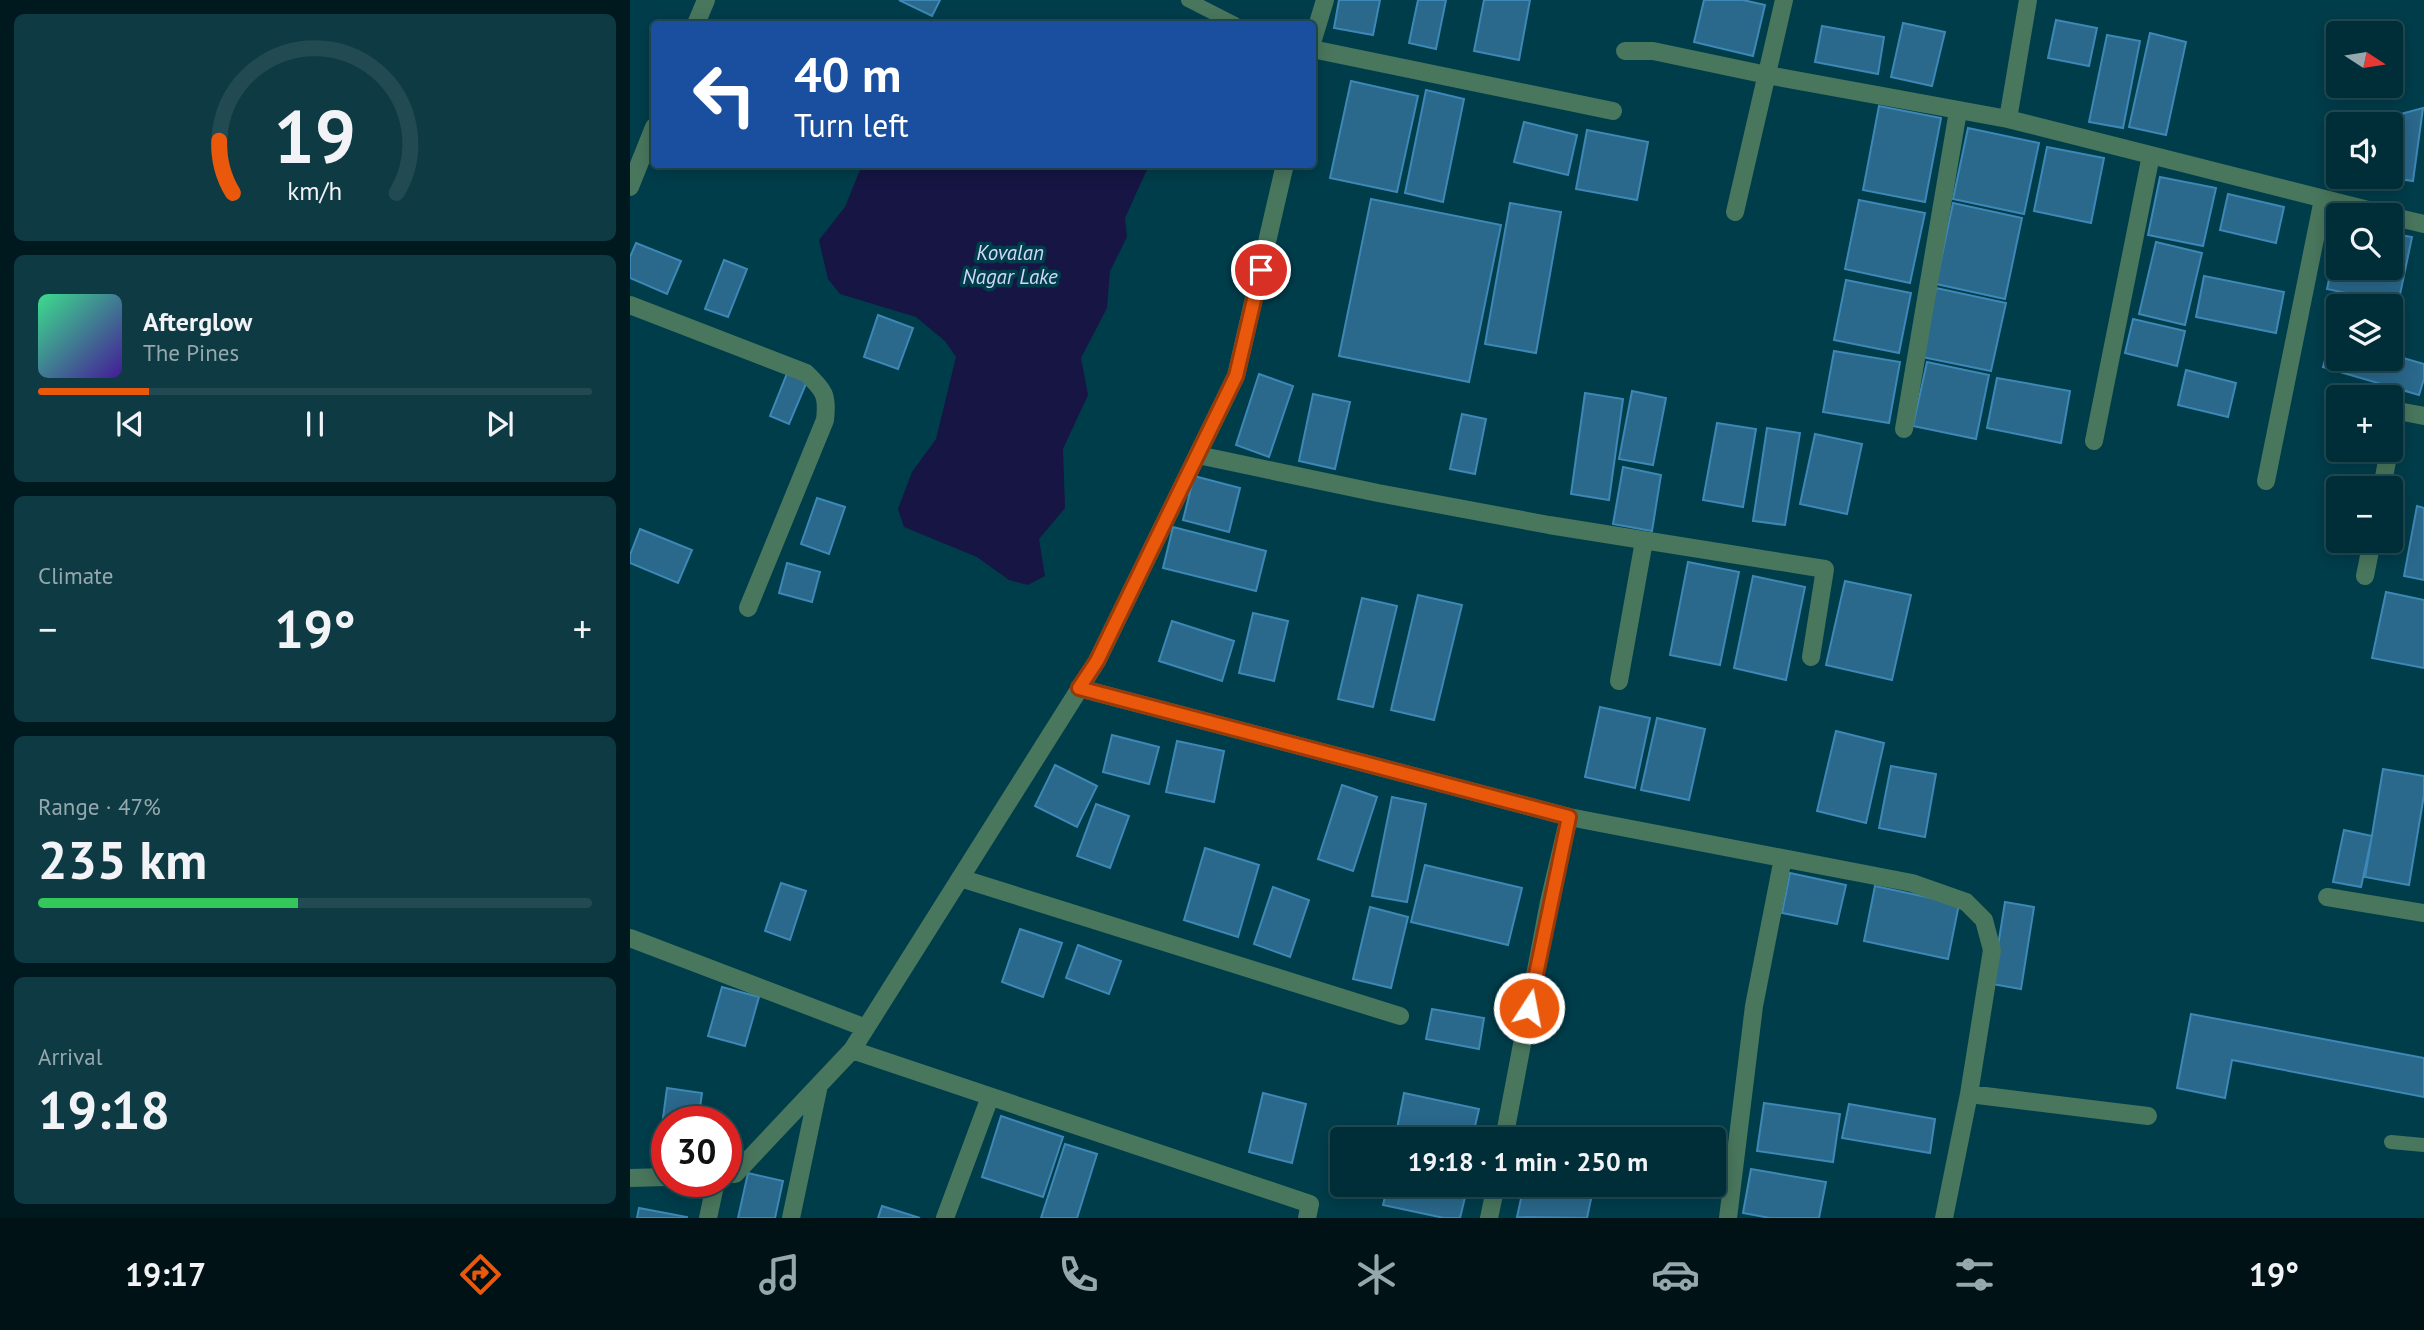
<!DOCTYPE html>
<meta charset="utf-8">
<style>
:root{--surface:#002e38;--page:#0e3a43;--text:#f1f3f6;--muted:#95a8ae;--line:#224a53;--accent:#ea580c}
body{margin:0;font-family:"PT Sans",sans-serif;background:var(--page);color:var(--text);height:100vh;display:flex;flex-direction:column;font-size:26px;white-space:nowrap}
*{box-sizing:border-box;margin:0}
p{font-size:23px;color:var(--muted)}
.icon{flex:none;width:38px;height:38px;fill:none;stroke:currentColor;stroke-width:2;stroke-linecap:round;stroke-linejoin:round}
.map{position:relative;flex:1;overflow:hidden}
.details{display:flex;flex-direction:column;gap:14px;padding:14px;background:#00191f;width:630px}
.details>*{flex:none}
.top-card{position:absolute;left:21px;top:21px;width:665px;height:147px;border-radius:7px;box-shadow:0 4px 18px #0003,0 0 0 2px var(--line);background:#1a4fa0;color:#fff;overflow:hidden}
.needle{width:46px;rotate:102deg}
.controls{position:absolute;left:1696px;top:21px;display:grid;gap:14px}
.controls a{display:grid;place-items:center;width:77px;height:77px;border-radius:7px;background:var(--surface);box-shadow:0 4px 18px #0003,0 0 0 2px var(--line);font-size:35px}
.speed{position:absolute;left:21px;top:1106px;display:flex;gap:14px;font-size:35px;font-weight:700;text-align:center}
.speed>*{display:grid;place-content:center;width:91px;height:91px;border-radius:50%;background:var(--surface);box-shadow:0 4px 18px #0003,0 0 0 2px var(--line);line-height:1}
.speed .limit{border:10px solid #d22;background:#fff;color:#111}
.pin{position:absolute;display:grid;place-items:center;width:60px;height:60px;color:#fff;margin:-30px;border:4px solid #fff;border-radius:50%;box-shadow:0 2px 7px #0007}
.me{position:absolute;width:77px;margin:-38px;rotate:11deg;stroke-linejoin:round;filter:drop-shadow(0 0 5px #0008)}
.turn{display:flex;align-items:center;gap:24px;height:147px;padding:0 28px;font-size:32px}
.turn .icon{width:91px;height:91px;stroke-width:2.5}
.turn b{display:block;font-size:49px;line-height:60px}
.big{font-size:52px;font-weight:800;line-height:1.1}
.details .tile{flex:1;display:flex;flex-direction:column;justify-content:center;gap:10px;min-width:0;padding:0 24px;border-radius:10px;background:var(--page)}
.details .dial{align-items:center;gap:0}
.dial svg{height:182px;overflow:visible;fill:none;stroke:var(--line);stroke-width:7;stroke-linecap:round;text-anchor:middle}
.dial text{fill:var(--text);stroke:none}
.song{display:flex;align-items:center;gap:21px}
.cover{width:84px;height:84px;border-radius:10px;background:linear-gradient(135deg,hsl(150 70% 55%),hsl(260 70% 35%))}
.played{height:7px;border-radius:4px;background:linear-gradient(90deg,var(--accent) 20%,var(--line) 20%)}
.keys{display:flex;justify-content:space-around;direction:ltr}
.heat{display:flex;justify-content:space-between;align-items:center;font-size:38px;direction:ltr}
.charge{height:10px;border-radius:5px;background:linear-gradient(90deg,#34c759 47%,var(--line) 0)}
.trip{position:absolute;left:700px;top:1127px;width:396px;height:70px;border-radius:7px;background:var(--surface);box-shadow:0 4px 18px #0003,0 0 0 2px var(--line);font-weight:800;line-height:70px;text-align:center}
.menu{display:flex;height:112px;justify-content:space-around;align-items:center;background:#001216;color:var(--muted)}
.menu .icon{width:49px;height:49px}
.menu .current{color:var(--accent)}
.menu b{font-size:32px;color:var(--text)}
main{display:flex;flex:1;min-height:0}
.map>svg:first-child{display:block}
.water{fill:#161544}
.building{fill:#2a688c;stroke:#3d88b6;stroke-width:2}
.lines{fill:none;stroke-linecap:round;stroke-linejoin:round}
.lane{stroke:#49775d;stroke-width:14}
.street{stroke:#49775d;stroke-width:18}
.route-casing{stroke:#983908;stroke-width:18}
.route{stroke:#ea580c;stroke-width:12}
.labels{text-anchor:middle;dominant-baseline:central;stroke-width:7;stroke-linejoin:round;paint-order:stroke}
.water-label{font-size:21px;font-style:italic;fill:#d2d7f9;stroke:#003d4b}
</style>
<main>
<section class="details">
<div class="tile dial"><svg viewBox="0 0 100 80">
<path d="M14 69A42 42 0 1 1 86 69"/>
<path d="M14 69A42 42 0 0 1 8 46" stroke="#ea580c"/>
<text x="50" y="56" font-size="32" font-weight="700">19</text>
<text x="50" y="72" font-size="11">km/h</text>
</svg></div>
<div class="tile">
<div class="song"><i class="cover"></i><div><b>Afterglow</b><p>The Pines</p></div></div>
<div class="played"></div>
<div class="keys"><svg class="icon" aria-label="previous" viewBox="0 0 24 24"><path d="M18 5L8 12l10 7zM5 5v14"/></svg><svg class="icon" aria-label="pause" viewBox="0 0 24 24"><path d="M8 5v14M16 5v14"/></svg><svg class="icon" aria-label="next" viewBox="0 0 24 24"><path d="M6 5l10 7-10 7zM19 5v14"/></svg></div>
</div>
<div class="tile"><p>Climate</p>
<div class="heat"><a>−</a><b class="big">19°</b><a>+</a></div>
</div>
<div class="tile"><p>Range · 47%</p><b class="big">235 km</b><div class="charge"></div></div>
<div class="tile"><p>Arrival</p><b class="big">19:18</b></div>
</section>
<div class="map">
<svg width="1794" height="1218" viewBox="0 0 1794 1218">
<rect width="100%" height="100%" fill="#003d4b"/>
<path class="water" d="M234 165H519L495 218 497 237 480 271 477 308 451 358 458 395 433 449 435 508 409 539 415 576 398 585 379 580 347 557 274 527 268 509 282 472 306 439 326 357 315 341 286 317 210 294 198 279 189 240 215 207 230 170Z"/>
<path class="building" d="M269 0H310L302 16Z
M709 0H750L743 35 704 28Z
M788 0H816L806 49 779 43Z
M854 0H900L889 60 844 51Z
M1074 0H1113L1135 5 1123 56 1064 42Z
M1426 20 1467 28 1459 66 1418 58Z
M1273 23 1315 32 1302 86 1261 77Z
M1192 26 1254 37 1248 74 1185 62Z
M1520 33 1556 42 1536 135 1499 127Z
M1477 35 1510 41 1493 128 1459 122Z
M721 81 788 96 767 192 700 178Z
M796 90 834 99 813 202 775 193Z
M1249 106 1311 118 1295 202 1233 190Z
M1793 108 1783 181 1755 177H1760V124H1733Z
M894 122 947 135 938 175 884 162Z
M1338 128 1409 143 1394 214 1323 199Z
M957 130 1018 142 1007 200 946 189Z
M1708 131V170L1698 169 1700 133Z
M1417 147 1474 158 1461 223 1404 211Z
M1530 177 1586 188 1573 246 1518 235Z
M1598 194 1654 207 1646 243 1590 230Z
M741 199 871 225 839 382 709 356Z
M1229 200 1295 213 1280 283 1215 269Z
M880 203 931 212 906 353 855 344Z
M1323 203 1392 218 1375 299 1306 284Z
M1760 233 1782 237 1768 304 1697 289 1708 236V268H1760Z
M1526 242 1572 253 1555 325 1509 314Z
M6 243 51 261 37 294 0 278V257Z
M94 260 117 269 98 317 75 309Z
M1574 276 1654 292 1646 333 1566 317Z
M1216 280 1281 293 1269 353 1204 340Z
M1306 288 1376 303 1361 371 1292 357Z
M248 315 283 328 268 369 234 357Z
M1503 319 1555 331 1547 366 1495 353Z
M1702 336 1708 338V359H1760V354L1794 364V379L1789 395 1693 367Z
M1204 351 1270 362 1259 423 1193 412Z
M1297 362 1359 375 1346 439 1283 426Z
M1556 370 1606 383 1598 417 1548 405Z
M158 371 178 379 159 424 140 416Z
M629 374 663 386 639 457 606 445Z
M1367 378 1440 391 1431 443 1357 428Z
M1002 391 1036 398 1023 465 989 459Z
M955 393 993 399 979 500 941 494Z
M683 394 720 402 705 469 669 461Z
M832 414 856 419 845 474 820 469Z
M1087 423 1126 429 1113 507 1073 500Z
M1137 428 1170 433 1155 525 1123 521Z
M1185 434 1232 444 1217 514 1170 504Z
M993 467 1031 475 1022 531 983 524Z
M564 476 610 488 599 532 553 520Z
M187 498 215 507 199 554 171 544Z
M1787 506 1794 508V580L1774 576Z
M543 527 636 551 626 591 533 568Z
M10 529 62 550 48 583 0 563V555Z
M1058 562 1109 572 1090 665 1040 655Z
M157 563 190 572 182 602 149 593Z
M1123 576 1175 587 1156 680 1104 668Z
M1215 581 1281 595 1262 680 1196 665Z
M1756 592 1794 600V668L1742 658Z
M788 595 832 605 804 720 761 710Z
M732 598 767 606 743 707 708 699Z
M623 613 658 621 644 681 609 673Z
M542 621 604 641 592 681 529 661Z
M970 707 1020 718 1005 788 955 777Z
M1027 718 1075 729 1059 800 1011 790Z
M1206 731 1254 743 1236 823 1187 811Z
M482 735 529 747 519 784 473 772Z
M547 741 594 751 584 802 536 792Z
M425 765 467 786 447 827 405 806Z
M1261 766 1306 774 1295 837 1249 828Z
M1753 769 1794 776V795L1779 885 1735 877Z
M712 785 747 797 723 871 688 859Z
M762 797 796 804 777 902 742 896Z
M466 804 499 816 480 868 447 856Z
M1714 830 1742 836 1731 887 1703 882Z
M575 848 629 865 608 937 554 920Z
M795 865 892 888 878 945 781 922Z
M1160 873 1216 885 1207 924 1152 913Z
M151 883 176 891 160 940 135 931Z
M1245 886 1329 904 1318 959 1234 941Z
M643 887 679 900 660 957 624 944Z
M1375 902 1404 907 1391 989 1362 984Z
M740 907 778 917 761 988 723 979Z
M390 929 432 943 413 997 372 982Z
M448 945 491 961 479 994 436 978Z
M92 987 129 997 115 1046 78 1036Z
M802 1009 854 1018 849 1049 796 1039Z
M1561 1014 1794 1058V1097L1602 1060 1595 1098 1547 1088Z
M37 1088 72 1093 68 1122H37V1134L31 1133Z
M633 1093 676 1104 662 1163 619 1152Z
M774 1093 849 1109 842 1139H765Z
M1134 1103 1210 1114 1203 1162 1127 1151Z
M1219 1104 1305 1119 1300 1153 1212 1138Z
M371 1116 433 1137 413 1197 352 1177Z
M435 1144 467 1154 447 1218H411Z
M1121 1169 1196 1182 1189 1218H1140L1113 1213Z
M118 1173 153 1181 145 1218H108Z
M758 1185H838L830 1218H814L753 1205Z
M894 1185H964L957 1218 887 1217Z
M252 1206 290 1218H248Z
M9 1208 57 1217V1218H7Z"/>
<g class="lines">
<path class="lane" d="M558 0 605 24
M1761 1142 1794 1145"/>
<path class="street" d="M66 24 76 0
M682 43 695 0
M682 49 983 111
M995 51H1023L1137 75 1378 119 1398 0
M1378 119 1758 215
M0 187 24 127
M1105 212 1154 0
M1760 216 1794 224
M0 305 176 373C194 390 198 395 195 420L118 608
M1274 429 1328 111
M1464 441 1521 155
M1760 445 1768 411 1794 416
M568 455 748 493 919 525 1195 569 1181 657
M1636 481 1693 199
M1752 488 1759 450
M1735 576 1742 541
M989 681 1014 541
M449 688 939 817 919 902 874 1139
M939 817 1282 883 1336 902 1354 920 1362 950 1339 1094 1314 1218
M330 878 770 1016
M1697 897 1794 913
M0 938 236 1028
M222 1050 680 1204 677 1218
M1339 1094 1518 1116
M96 1174H105L222 1050 467 661 606 376 655 164
M0 1178 37 1177
M78 1218 86 1181
M161 1218 189 1085
M315 1218 360 1097
M859 1218 866 1185
M1098 1218 1124 1006 1153 858"/>
</g>
<g class="lines">
<defs>
<path id="route" d="M631 270 606 376 467 661 449 688 939 817 899 1008"/>
</defs>
<use href="#route" class="route-casing"/>
<use href="#route" class="route"/>
</g>
<g class="labels">
<g class="water-label">
<text x="380" y="252">Kovalan<tspan x="380" dy="24">Nagar Lake</tspan></text>
</g>
</g>
</svg>
<div class="controls">
<a><svg class="needle" viewBox="-14 -14 28 28"><path d="M0-13l5 13h-10z" fill="#e53935"/><path d="M0 13l5-13h-10z" fill="#95a8ae"/></svg></a>
<a><svg class="icon" aria-label="sound" viewBox="0 0 24 24"><path d="M4 9h4l5-4v14l-5-4H4zM17 9q2 3 0 6"/></svg></a>
<a><svg class="icon" aria-label="search" viewBox="0 0 24 24"><circle cx="10" cy="10" r="6"/><path d="M15 15l6 6"/></svg></a>
<a><svg class="icon" aria-label="layers" viewBox="0 0 24 24"><path d="M12 4l9 5-9 5-9-5zM3 14l9 5 9-5"/></svg></a>
<a>+</a>
<a>−</a>
</div>
<div class="speed"><div class="limit">30</div></div>
<div class="pin" style="left:631px;top:270px;background:#d93025"><svg class="icon" aria-label="arrive" viewBox="0 0 24 24"><path d="M6 21V4h12l-3 4 3 4H6"/></svg></div>
<svg class="me" style="left:899px;top:1008px" viewBox="-20 -20 40 40"><circle r="17" fill="#ea580c" stroke="#fff" stroke-width="3"/><path d="M0-11L8 9 0 5-8 9z" fill="#fff"/></svg>
<div class="trip">19:18 · 1 min · 250 m</div>
<div class="top-card">
<div class="turn"><svg class="icon" aria-label="left" viewBox="0 0 24 24"><path d="M17 20v-9H6M10 6l-5 5 5 5"/></svg><div><b>40 m</b>Turn left</div></div>
</div>
</div>
</main>
<nav class="menu">
<b>19:17</b>
<svg class="icon current" aria-label="directions" viewBox="0 0 24 24"><path d="M12 3l9 9-9 9-9-9zM9 14v-3h6M13 9l2 2-2 2"/></svg>
<svg class="icon" aria-label="music" viewBox="0 0 24 24"><path d="M9 18V5l10-2v13"/><circle cx="6" cy="18" r="3"/><circle cx="16" cy="16" r="3"/></svg>
<svg class="icon" aria-label="phone" viewBox="0 0 24 24"><path d="M5 4h4l2 5-3 2q2 4 5 5l2-3 5 2v4C11 20 4 13 5 4z"/></svg>
<svg class="icon" aria-label="climate" viewBox="0 0 24 24"><path d="M12 3v18M4 7l16 10M4 17L20 7"/></svg>
<svg class="icon" aria-label="car" viewBox="0 0 24 24"><path d="M5 17H2v-5l4-1 3-4h7l3 4 3 1v5h-3M9 17h6M6 11h13"/><circle cx="7" cy="17" r="2"/><circle cx="17" cy="17" r="2"/></svg>
<svg class="icon" aria-label="filters" viewBox="0 0 24 24"><path d="M4 7h16M4 17h16"/><circle cx="9" cy="7" r="2"/><circle cx="15" cy="17" r="2"/></svg>
<b>19°</b>
</nav>
